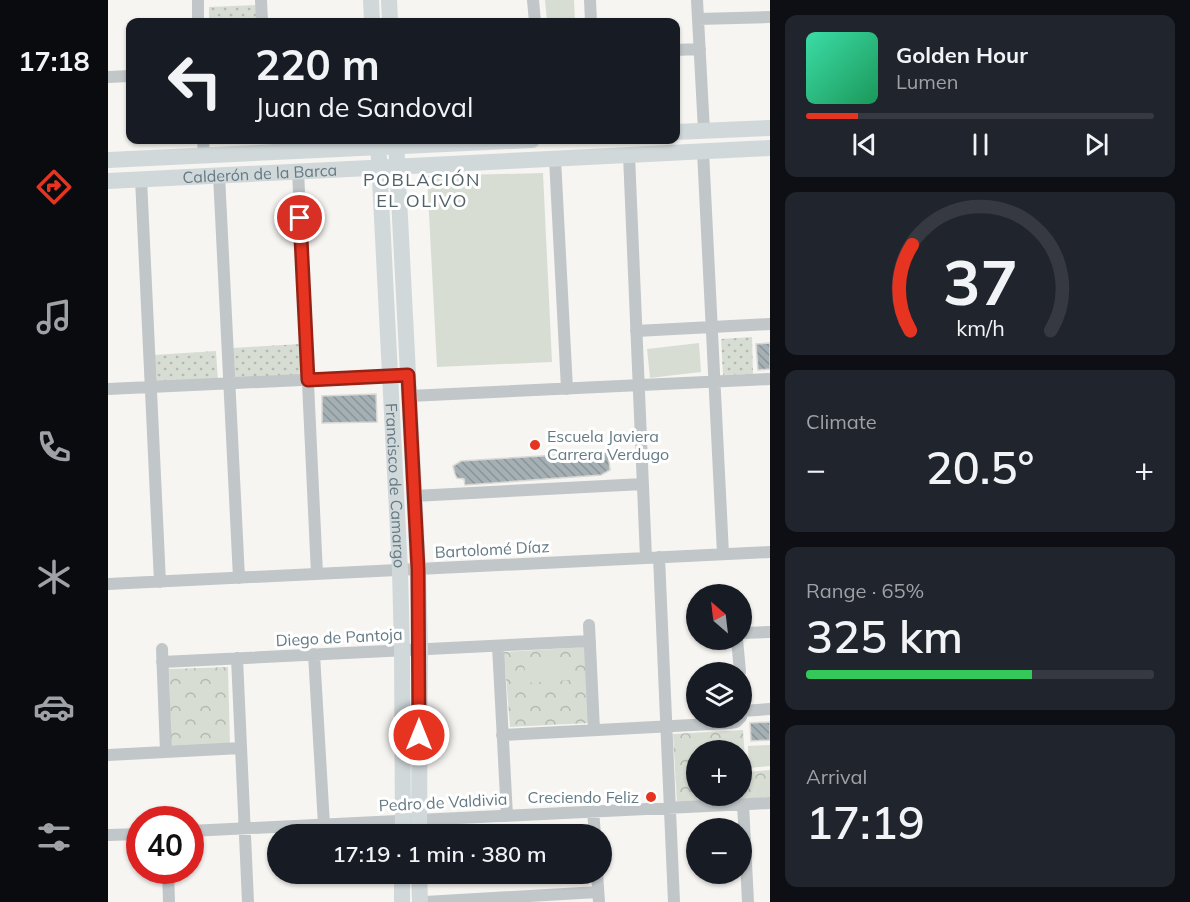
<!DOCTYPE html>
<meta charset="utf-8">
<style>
:root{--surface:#171b24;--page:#20242c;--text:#f1f3f6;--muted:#9ea1a6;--line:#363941;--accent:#e73421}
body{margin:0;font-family:Mulish,sans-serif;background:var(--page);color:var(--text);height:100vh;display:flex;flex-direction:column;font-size:22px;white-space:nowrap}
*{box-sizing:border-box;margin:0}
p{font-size:20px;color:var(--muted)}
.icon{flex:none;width:33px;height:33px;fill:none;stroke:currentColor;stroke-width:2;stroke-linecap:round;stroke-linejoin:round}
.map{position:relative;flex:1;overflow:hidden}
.side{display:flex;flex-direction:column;gap:15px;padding:15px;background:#0d0f14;width:420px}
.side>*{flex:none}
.top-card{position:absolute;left:18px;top:18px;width:554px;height:126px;border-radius:12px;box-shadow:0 2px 4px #0004;background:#171b24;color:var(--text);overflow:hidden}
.needle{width:39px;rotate:332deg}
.buttons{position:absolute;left:578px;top:584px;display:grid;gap:12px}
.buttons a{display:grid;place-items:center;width:66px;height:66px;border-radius:50%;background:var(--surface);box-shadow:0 2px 4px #0004;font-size:30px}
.speed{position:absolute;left:18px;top:806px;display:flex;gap:12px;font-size:30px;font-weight:700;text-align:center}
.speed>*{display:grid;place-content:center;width:78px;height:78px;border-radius:50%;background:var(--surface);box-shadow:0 2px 4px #0004;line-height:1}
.speed .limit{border:9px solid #d22;background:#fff;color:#111}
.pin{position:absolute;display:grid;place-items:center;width:51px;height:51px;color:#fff;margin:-26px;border:3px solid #fff;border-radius:50%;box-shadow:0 2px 6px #0007}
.me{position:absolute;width:66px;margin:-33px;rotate:0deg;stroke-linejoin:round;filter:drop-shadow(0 0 4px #0008)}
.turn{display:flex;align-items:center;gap:21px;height:126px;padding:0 30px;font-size:27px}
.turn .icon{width:78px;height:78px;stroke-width:2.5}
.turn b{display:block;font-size:42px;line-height:51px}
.big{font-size:45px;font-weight:600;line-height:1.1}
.side .tile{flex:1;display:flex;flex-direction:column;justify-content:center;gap:9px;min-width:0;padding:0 21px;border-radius:12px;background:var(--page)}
.side .dial{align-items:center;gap:0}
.dial svg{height:156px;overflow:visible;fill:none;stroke:var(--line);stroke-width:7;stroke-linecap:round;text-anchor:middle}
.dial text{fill:var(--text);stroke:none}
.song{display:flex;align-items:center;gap:18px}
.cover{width:72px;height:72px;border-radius:9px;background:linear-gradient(135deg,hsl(160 70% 55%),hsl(150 70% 35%))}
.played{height:6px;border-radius:3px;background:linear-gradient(90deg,var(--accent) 15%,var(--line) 15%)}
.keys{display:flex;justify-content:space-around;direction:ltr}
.heat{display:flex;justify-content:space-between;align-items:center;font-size:33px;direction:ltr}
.charge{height:9px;border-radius:4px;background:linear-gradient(90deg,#34c759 65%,var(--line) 0)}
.trip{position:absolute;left:159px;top:824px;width:345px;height:60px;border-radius:30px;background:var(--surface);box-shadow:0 2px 4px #0004;font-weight:600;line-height:60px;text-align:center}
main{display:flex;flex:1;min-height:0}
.menu{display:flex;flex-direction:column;width:108px;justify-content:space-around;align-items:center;background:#090b0e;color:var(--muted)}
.menu .icon{width:42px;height:42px}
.menu .on{color:var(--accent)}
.menu b{font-size:27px;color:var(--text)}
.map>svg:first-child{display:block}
.grass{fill:url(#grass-dots)}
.park{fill:url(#park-crowns);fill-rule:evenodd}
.pitch{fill:#d8ddd3}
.building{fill:url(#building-back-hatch);stroke:#d7d7d4;stroke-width:1.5}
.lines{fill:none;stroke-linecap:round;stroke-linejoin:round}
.street{stroke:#c1c6c8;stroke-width:12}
.secondary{stroke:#d1d8da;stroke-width:16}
.route-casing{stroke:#962215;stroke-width:15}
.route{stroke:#e73421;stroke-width:10}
.poi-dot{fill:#e73421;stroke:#fff;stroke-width:2}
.labels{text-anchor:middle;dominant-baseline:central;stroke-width:6;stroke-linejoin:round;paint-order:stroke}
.street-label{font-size:16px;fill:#647a84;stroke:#fff}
.poi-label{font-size:16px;fill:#647a84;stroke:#fff;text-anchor:start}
.neighbourhood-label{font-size:18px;letter-spacing:1.5px;fill:#526168;stroke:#fff}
</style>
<main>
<nav class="menu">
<b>17:18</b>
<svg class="icon on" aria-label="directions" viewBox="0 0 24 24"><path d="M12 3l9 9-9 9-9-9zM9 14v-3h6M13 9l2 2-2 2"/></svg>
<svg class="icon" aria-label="music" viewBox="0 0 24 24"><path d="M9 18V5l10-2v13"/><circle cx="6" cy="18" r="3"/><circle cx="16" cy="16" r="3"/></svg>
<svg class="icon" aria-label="phone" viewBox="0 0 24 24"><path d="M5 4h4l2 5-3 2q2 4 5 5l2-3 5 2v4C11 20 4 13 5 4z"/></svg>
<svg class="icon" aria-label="climate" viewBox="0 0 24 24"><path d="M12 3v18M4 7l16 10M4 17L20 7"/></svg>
<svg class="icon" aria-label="car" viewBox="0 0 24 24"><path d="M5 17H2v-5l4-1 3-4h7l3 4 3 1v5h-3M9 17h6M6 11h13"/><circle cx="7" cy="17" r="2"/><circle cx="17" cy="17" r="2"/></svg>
<svg class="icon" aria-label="filters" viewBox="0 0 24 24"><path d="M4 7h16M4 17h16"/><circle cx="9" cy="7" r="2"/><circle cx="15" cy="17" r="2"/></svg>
</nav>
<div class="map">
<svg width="662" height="902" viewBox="0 0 662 902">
<defs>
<pattern id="grass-dots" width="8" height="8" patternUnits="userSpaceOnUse" patternTransform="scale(1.5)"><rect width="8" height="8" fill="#d8ddd3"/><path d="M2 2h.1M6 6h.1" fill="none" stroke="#b3b8b1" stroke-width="1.8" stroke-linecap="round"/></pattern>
<pattern id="park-crowns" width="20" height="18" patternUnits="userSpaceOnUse" patternTransform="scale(1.5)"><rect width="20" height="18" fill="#d8ddd3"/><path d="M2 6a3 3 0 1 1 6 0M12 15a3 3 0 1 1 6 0" fill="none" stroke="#b3b8b1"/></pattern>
<pattern id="building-back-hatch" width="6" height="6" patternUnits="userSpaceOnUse" patternTransform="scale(1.5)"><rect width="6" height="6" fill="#a5b0b4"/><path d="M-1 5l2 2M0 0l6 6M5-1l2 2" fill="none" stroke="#8a9498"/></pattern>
</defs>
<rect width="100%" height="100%" fill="#f6f5f2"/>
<path class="grass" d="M149 5 150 22H101V7Z
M644 337 645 374 615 375 613 339Z
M192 344 194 375 126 378 124 348Z
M108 351 110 382 48 386 46 355Z"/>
<path class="park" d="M478 647 482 723 402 727 396 652Z
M120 667 122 745 63 747 61 669Z
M635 730 638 772 662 770V797L569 803 565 734ZM588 750H633V795H588Z"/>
<path class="pitch" d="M437 0H466L467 22H439Z
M435 173 444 362 329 367 319 176Z
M591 343 593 372 542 378 539 349Z
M461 658 463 680 418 683 416 661Z
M662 745V766L641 768 640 746Z"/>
<path class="building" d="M662 343V369L650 370 648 344Z
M268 394 269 422 214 423V396Z
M500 452 502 470 493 475 357 485 356 479 349 478 347 474 345 466 353 461Z
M662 722V740L643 741 642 723Z"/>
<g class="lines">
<path class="street" d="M90 0V22
M153 0 154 22
M425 0 427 22
M482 0 483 22
M589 0 596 131
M590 19 662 17
M567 50 592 49
M0 77 22 76
M95 140 96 156
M595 151 615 554
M521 155 538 558
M447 159 459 389
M190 171 209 574
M111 175 131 578
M33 179 52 582
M528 331 662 324
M0 389 300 375
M301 396 662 379
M306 496 535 484
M551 557 566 902
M0 584 662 552
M481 625 486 730
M633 633 662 632
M629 639 632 672
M390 646 399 816
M54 649 58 752
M206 654 216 825
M129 658 140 902
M54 662 482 641
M633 692V716
M634 711 662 709
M394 735 622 723 628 722 633 717
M0 755 133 748
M635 804 640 902
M485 811 487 834
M82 831 662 803
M0 835 32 834
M60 870 61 902
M489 873 491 902
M317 902 490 892"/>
<g class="secondary">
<path d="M263 0 264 22"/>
<path d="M281 0 282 22"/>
<path d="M567 132 662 128"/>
<path id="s1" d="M270 140 292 570 294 650 295 834"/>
<path d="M288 140 310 569 312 649 311 834"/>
<path d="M0 160 424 140"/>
<path id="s2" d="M0 181 662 148"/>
<path d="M311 873 312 902"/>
<path d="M294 902V873"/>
</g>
</g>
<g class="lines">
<defs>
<path id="route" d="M192 218 200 380 300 375 310 569 311 735"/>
</defs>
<use href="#route" class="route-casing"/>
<use href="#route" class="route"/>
</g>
<g class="poi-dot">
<circle cx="427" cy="445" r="6"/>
<circle cx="543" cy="797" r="6"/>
</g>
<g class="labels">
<g class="street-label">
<text stroke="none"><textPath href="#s2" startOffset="152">Calderón de la Barca</textPath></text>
<text stroke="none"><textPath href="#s1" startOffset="346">Francisco de Camargo</textPath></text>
<text transform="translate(384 549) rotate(-3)">Bartolomé Díaz</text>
<text transform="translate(231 637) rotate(-3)">Diego de Pantoja</text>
<text transform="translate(335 802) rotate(-3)">Pedro de Valdivia</text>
</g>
<g class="poi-label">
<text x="439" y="436">Escuela Javiera<tspan x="439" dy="18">Carrera Verdugo</tspan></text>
<text x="531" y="797" text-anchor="end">Creciendo Feliz</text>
</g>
<g class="neighbourhood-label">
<text x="314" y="179">POBLACIÓN<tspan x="314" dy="21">EL OLIVO</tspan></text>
</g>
</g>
</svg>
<div class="buttons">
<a><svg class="needle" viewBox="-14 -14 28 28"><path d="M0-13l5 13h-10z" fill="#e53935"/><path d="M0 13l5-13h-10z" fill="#9ea1a6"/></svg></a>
<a><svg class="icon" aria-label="layers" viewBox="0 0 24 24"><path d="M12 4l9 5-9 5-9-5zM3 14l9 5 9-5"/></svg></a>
<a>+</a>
<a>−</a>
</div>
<div class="speed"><div class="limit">40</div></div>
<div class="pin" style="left:192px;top:218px;background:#d93025"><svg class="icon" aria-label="arrive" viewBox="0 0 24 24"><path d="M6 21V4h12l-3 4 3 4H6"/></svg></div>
<svg class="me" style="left:311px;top:735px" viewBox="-20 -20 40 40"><circle r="17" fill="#e73421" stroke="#fff" stroke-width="3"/><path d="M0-11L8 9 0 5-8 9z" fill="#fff"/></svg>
<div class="trip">17:19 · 1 min · 380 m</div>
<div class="top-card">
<div class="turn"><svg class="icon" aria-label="left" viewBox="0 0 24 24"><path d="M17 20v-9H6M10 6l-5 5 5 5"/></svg><div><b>220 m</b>Juan de Sandoval</div></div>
</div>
</div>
<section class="side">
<div class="tile">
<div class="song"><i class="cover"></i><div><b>Golden Hour</b><p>Lumen</p></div></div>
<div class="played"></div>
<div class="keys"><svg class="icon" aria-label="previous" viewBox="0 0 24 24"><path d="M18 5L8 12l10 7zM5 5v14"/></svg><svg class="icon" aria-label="pause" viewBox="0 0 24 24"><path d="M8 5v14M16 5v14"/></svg><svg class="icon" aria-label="next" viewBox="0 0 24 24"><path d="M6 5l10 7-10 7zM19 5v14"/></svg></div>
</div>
<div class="tile dial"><svg viewBox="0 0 100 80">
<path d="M14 69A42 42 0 1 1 86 69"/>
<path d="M14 69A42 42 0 0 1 15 25" stroke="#e73421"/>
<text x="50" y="56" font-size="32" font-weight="700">37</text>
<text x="50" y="72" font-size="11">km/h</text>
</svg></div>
<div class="tile"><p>Climate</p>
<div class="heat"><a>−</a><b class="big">20.5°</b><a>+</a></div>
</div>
<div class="tile"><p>Range · 65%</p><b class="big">325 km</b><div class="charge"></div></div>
<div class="tile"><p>Arrival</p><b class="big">17:19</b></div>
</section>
</main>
